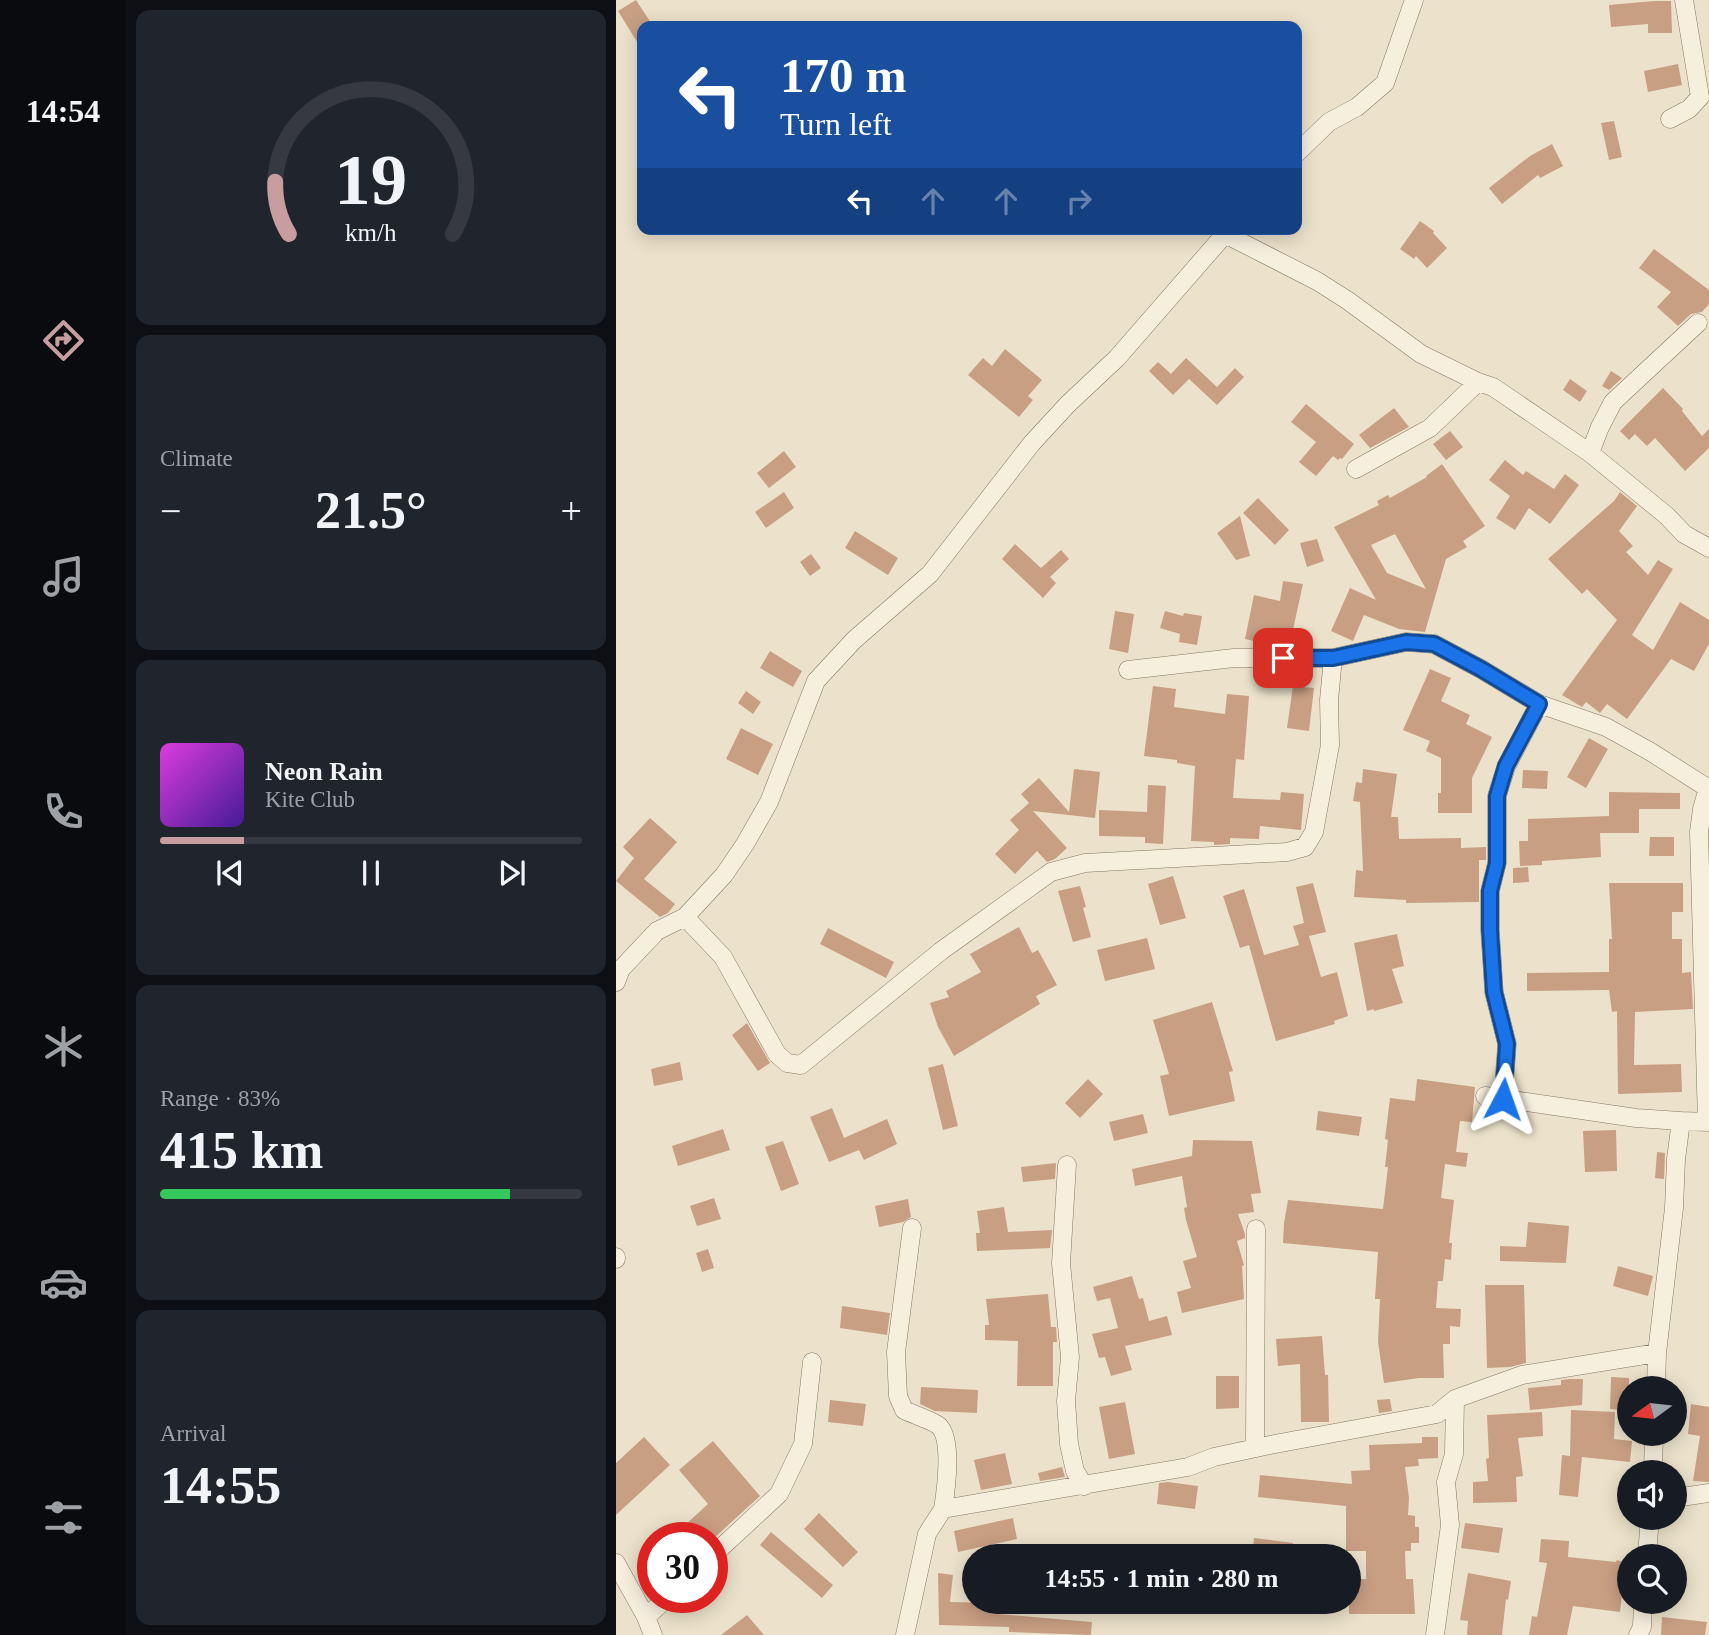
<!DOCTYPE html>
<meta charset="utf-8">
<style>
:root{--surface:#171b24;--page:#20242c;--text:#f1f3f6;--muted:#9ea1a6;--line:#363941;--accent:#c79d9f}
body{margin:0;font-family:Georgia,serif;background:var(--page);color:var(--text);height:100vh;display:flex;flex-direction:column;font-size:26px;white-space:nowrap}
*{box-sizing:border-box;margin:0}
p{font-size:23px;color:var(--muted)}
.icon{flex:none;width:38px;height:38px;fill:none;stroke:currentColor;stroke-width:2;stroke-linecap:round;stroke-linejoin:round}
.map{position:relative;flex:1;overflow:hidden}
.drawer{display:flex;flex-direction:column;gap:10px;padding:10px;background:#0d0f14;width:490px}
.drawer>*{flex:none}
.banner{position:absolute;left:21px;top:21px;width:665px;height:214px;border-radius:14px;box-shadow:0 4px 18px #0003;background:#1a4fa0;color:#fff;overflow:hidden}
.needle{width:46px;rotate:255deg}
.fabs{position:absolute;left:1001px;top:1376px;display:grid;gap:14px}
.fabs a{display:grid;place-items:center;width:70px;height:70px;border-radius:50%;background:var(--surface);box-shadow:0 4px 18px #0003;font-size:35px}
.speed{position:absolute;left:21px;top:1522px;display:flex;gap:14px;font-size:35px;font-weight:700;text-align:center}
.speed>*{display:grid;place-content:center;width:91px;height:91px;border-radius:50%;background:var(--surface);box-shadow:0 4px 18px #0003;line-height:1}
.speed .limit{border:10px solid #d22;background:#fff;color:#111}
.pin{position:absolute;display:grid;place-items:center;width:60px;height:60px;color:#fff;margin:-30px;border-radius:14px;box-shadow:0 4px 10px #0006}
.me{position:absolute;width:77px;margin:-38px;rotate:4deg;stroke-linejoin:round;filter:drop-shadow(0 0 5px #0008)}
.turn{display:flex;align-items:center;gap:24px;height:147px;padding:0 28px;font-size:32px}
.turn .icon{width:91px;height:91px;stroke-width:2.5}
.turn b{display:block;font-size:49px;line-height:60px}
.lanes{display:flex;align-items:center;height:66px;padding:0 28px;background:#0003;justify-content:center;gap:35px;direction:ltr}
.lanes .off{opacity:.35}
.big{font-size:52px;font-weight:700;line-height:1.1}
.drawer .card{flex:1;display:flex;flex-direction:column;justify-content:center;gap:10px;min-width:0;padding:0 24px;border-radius:14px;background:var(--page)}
.drawer .dial{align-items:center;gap:0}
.dial svg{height:182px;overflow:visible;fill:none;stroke:var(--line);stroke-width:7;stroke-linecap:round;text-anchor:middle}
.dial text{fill:var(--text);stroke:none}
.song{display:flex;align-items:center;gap:21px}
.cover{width:84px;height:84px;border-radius:10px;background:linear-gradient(135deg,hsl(300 70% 55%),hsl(260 70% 35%))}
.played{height:7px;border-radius:4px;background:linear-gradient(90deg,var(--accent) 20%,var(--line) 20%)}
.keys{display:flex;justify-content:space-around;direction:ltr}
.heat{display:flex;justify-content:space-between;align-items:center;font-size:38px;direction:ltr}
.charge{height:10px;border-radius:5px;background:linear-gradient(90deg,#34c759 83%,var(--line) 0)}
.trip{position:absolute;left:346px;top:1544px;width:399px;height:70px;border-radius:35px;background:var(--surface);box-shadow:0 4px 18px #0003;font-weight:700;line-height:70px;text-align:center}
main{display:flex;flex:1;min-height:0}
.tab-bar{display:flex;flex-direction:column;width:126px;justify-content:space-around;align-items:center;background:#090b0e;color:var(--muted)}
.tab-bar .icon{width:49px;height:49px}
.tab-bar .selected{color:var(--accent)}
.tab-bar b{font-size:32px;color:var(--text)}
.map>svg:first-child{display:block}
.building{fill:#c89f83;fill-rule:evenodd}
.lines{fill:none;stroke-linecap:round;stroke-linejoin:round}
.minor-casing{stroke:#887560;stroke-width:19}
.minor{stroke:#f7efde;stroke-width:18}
.route-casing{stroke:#114b97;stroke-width:18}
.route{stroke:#1a73e8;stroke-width:12}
</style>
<main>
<nav class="tab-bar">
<b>14:54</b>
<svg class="icon selected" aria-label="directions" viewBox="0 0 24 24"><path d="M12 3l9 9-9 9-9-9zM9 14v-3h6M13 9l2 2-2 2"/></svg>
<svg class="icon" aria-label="music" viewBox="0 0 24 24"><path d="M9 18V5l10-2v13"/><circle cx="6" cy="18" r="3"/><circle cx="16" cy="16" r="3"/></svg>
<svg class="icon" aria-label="phone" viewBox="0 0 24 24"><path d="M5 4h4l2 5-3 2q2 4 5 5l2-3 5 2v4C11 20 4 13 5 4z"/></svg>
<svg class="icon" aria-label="climate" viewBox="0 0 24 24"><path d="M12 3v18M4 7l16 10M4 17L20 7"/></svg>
<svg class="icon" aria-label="car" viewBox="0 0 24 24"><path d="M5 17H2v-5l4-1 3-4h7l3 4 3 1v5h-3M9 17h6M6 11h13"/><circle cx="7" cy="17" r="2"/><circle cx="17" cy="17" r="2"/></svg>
<svg class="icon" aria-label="filters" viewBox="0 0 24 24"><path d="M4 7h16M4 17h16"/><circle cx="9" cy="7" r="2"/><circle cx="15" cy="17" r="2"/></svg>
</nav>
<section class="drawer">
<div class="card dial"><svg viewBox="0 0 100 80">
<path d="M14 69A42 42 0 1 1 86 69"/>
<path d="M14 69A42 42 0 0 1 8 46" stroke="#c79d9f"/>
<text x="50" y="56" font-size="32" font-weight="700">19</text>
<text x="50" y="72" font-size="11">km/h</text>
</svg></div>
<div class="card"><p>Climate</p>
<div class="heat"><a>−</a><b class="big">21.5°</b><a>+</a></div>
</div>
<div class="card">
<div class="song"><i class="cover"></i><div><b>Neon Rain</b><p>Kite Club</p></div></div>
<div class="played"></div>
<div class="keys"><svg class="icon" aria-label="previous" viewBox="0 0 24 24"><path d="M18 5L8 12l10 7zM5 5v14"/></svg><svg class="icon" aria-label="pause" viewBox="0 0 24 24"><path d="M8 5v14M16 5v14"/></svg><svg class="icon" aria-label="next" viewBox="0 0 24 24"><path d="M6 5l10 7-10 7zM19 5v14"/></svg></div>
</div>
<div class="card"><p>Range · 83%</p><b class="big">415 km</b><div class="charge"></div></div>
<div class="card"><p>Arrival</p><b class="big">14:55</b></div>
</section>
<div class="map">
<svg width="1093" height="1635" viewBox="0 0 1093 1635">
<rect width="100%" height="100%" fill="#ece2cb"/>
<path class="building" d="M20 0 37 26H26V50L2 11Z
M1038 1H1055L1056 33H1032V24L995 27 993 5Z
M1062 64 1066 85 1032 92 1028 71Z
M998 121 1006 157 993 160 985 123Z
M936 144 947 166 924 178 922 175 886 204 873 188 914 156Z
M804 221 818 231 817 233 831 248 811 268 800 256 798 259 784 249Z
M1038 249 1093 290V304L1086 312 1075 314 1062 326 1041 307 1055 292 1023 268Z
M389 349 426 380 412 396 417 400 403 417 352 375 367 358 376 366Z
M570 358 601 387 619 368 628 377 601 405 573 379 557 395 533 371 542 362 555 374Z
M995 371 1006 378 993 390 986 386Z
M954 379 971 391 964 402 947 390Z
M1047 388 1067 409 1066 411 1086 436 1093 429V448L1069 471 1039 438 1031 446 1019 434 1013 440 1004 431Z
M690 404 738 444 726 459 724 458 722 460 717 456 700 476 683 462 700 442 675 422Z
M778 408 793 427 754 448 743 435Z
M834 431 847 447 830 460 817 444Z
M168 451 180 467 153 488 141 473Z
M889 460 907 475 910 471 938 489 949 474 963 485 934 524 913 508 899 530 880 518 894 496 873 480Z
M826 464 869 526 847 541 851 547 830 559 809 632 783 629 748 615 737 641 715 631 734 588 760 600 718 527 763 505 761 501 772 495 774 498 811 477 810 476ZM779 534 810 589 771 573 755 545Z
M168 492 178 508 150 528 139 512Z
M1004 492 1021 506 1003 531 1017 546 1010 552 1032 575 1042 560 1057 569 1016 635 1037 650 1064 602 1093 620V644L1078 671 1055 659 1011 719 991 704 984 713 970 702 966 707 946 695 1001 620 971 589 966 594 932 559 998 501Z
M642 498 673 530 659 545 627 513Z
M624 516 634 556 620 560 601 533Z
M239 531 282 558 272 575 229 548Z
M701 539 708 561 691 567 684 543Z
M399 544 425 568 445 550 453 559 434 577 440 583 427 598 386 559Z
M195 554 205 568 194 576 184 562Z
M667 581 687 584 676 634 654 630 651 644 629 639 638 595 664 601Z
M499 611 518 614 512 653 493 649Z
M549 611 567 616 568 613 586 616 581 645 563 642 564 634 544 628Z
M154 651 186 671 177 687 144 668Z
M814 669 835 678 825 701 854 715 850 724 876 737 856 778V813H822V793H825V758L810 751 814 741 787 730Z
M537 686 560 689 558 707 609 714 611 694 633 696 628 760 620 759 617 798 664 800 665 792 688 794 685 830 644 826 643 839 614 838V844L598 845V842L575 841 579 766 561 763V760L528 756Z
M677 686 698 688 693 731 671 728Z
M130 691 145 702 137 714 122 703Z
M125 728 157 744 142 775 110 759Z
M973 738 992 749 970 788 951 777Z
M458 769 484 772 479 818 417 811 451 848 439 859 431 862 421 851 399 874 379 854 403 830 394 820 413 803 405 794 423 778 453 812Z
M747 769 781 774 775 817H782L783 839 845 838V848L870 847V860H863V902L790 903V900L738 897 740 870 747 871 744 802 737 801 740 782 746 783Z
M907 770 932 771 931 789 906 788Z
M532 785 550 786 547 844 529 843V837L483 836V810L531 812Z
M993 792 1064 793V809H1023V833H984L985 857 926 861V865L904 866 903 841H912V819L993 816Z
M34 818 61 842 28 879 59 904 52 913 44 917 0 881 18 858 7 847Z
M1034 837H1058V856H1033Z
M912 867 913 882 897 883V868Z
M557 876 570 918 544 925 532 884Z
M697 883 710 932 693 936 705 977 721 972 732 1016 718 1021 719 1024 660 1041 633 945 624 948 607 896 628 889 648 955 683 945 677 926 688 923 680 887Z
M993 883H1067V912H1056V939H1066V973L1075 972 1077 1009 1019 1012 1018 1065 1065 1064 1066 1092 1002 1094 1001 1011 996 1012 993 990 911 991V973L993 972V939H996Z
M464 886 470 907 467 908 475 937 457 942 442 891Z
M403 927 416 953 422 950 441 985 420 996 424 1004 338 1056 322 1027 314 1003 333 997 330 991 365 972 354 954Z
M212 928 278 962 270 978 204 944Z
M781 934 788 966 776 969 787 1003 758 1011V1009L751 1011 738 943Z
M531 938 539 969 489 981 481 950Z
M596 1002 617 1071 613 1072 619 1101 553 1116 544 1076 553 1074 537 1020Z
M131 1023 154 1063 142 1071 116 1035Z
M64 1062 67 1080 38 1086 35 1069Z
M327 1064 342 1126 327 1130 312 1068Z
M472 1079 487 1094 464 1118 449 1103Z
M801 1079 859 1087 856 1122 844 1121 840 1152 852 1153 850 1167 829 1164 825 1198 838 1200 833 1243H836L835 1260 829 1259 827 1281H822L820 1308 845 1309 844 1327 834 1326V1344H827L828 1378H803L768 1383 762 1342 764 1299H759L762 1252 667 1243 668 1223 672 1200 767 1209 772 1167H769L772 1140 769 1139 774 1098 799 1101Z
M216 1108 228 1138 271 1119 281 1144 248 1160 243 1150 213 1162 194 1117Z
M702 1111 746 1117 743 1136 700 1130Z
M527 1114 532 1133 498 1141 493 1122Z
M107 1129 114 1150 62 1166 56 1146Z
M1000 1130 1001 1171 969 1172 967 1131Z
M577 1140 636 1141 645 1193 635 1194 638 1212 622 1214 629 1234V1238L621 1241 628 1265 626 1266 628 1299 566 1313 561 1292 575 1288 567 1261 581 1257 570 1220 568 1208 571 1207 566 1176 519 1186 516 1169 576 1156Z
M167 1141 183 1184 165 1191 149 1147Z
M1041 1152 1049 1153 1048 1179 1039 1178Z
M440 1163 439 1179 407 1182 405 1167Z
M98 1198 105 1219 81 1226 74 1206Z
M292 1199 295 1217 287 1222 263 1227 259 1206Z
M388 1207 392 1232 436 1230 434 1248 361 1251 360 1233H364L361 1211Z
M912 1222 953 1226 950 1263 884 1261V1246L910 1247Z
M92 1249 98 1268 86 1272 80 1253Z
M1002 1266 1037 1276 1032 1296 997 1286Z
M516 1276 523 1299 527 1298 533 1321 551 1316 556 1335 509 1346 516 1370 495 1376 489 1357 483 1358 476 1334 502 1328 494 1298 481 1301 477 1287Z
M869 1285H908L910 1363 894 1367 871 1368Z
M432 1294 435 1327H440L441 1342H437V1386H401L402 1341 369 1340V1325H373L370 1299Z
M226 1306 274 1313 271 1335 224 1328Z
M706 1336 709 1375H712L713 1422H685L684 1364 662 1366 660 1339Z
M600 1376H623V1408L600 1409Z
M995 1377 1013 1378V1411L994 1409Z
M954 1379H967L966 1405 914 1410 912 1388 945 1385V1380Z
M305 1387 362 1390 361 1413 319 1411 304 1404Z
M774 1399 776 1411 763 1413 761 1400Z
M214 1400 250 1404 247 1426 212 1422Z
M509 1402 519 1454 493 1459 483 1407Z
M1075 1404 1093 1407V1482L1077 1481 1084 1436 1072 1434Z
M955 1410 999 1412 998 1439 1016 1441 1014 1462 966 1457 962 1497 943 1495 946 1455 954 1456Z
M926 1412 927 1436 902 1438 907 1476 900 1477 901 1502 857 1503V1482L872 1481 870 1459 873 1458 871 1415Z
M28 1437 54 1465 0 1515V1463Z
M806 1437H822V1458L802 1459 803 1466 789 1467 793 1498 792 1515 799 1516V1527H803V1543H795V1551H789L790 1579H797L799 1614H733V1579H750V1551H730V1506L642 1497 644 1475 736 1484 735 1471 754 1470 753 1445 806 1443Z
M97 1441 144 1496 98 1538H55L92 1504 63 1470Z
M389 1453 396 1484 365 1490 358 1460Z
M446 1467 449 1477 424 1481 422 1473Z
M552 1482 582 1486 579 1509 541 1504 543 1483Z
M203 1513 242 1552 227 1567 188 1529Z
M397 1518 401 1539 342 1552 338 1531Z
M849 1523 887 1528 883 1553 845 1548Z
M155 1532 217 1585 206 1598 144 1545Z
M638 1538 677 1543 676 1556H636Z
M925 1539 953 1541 952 1557 1000 1562 1001 1560 1013 1564V1579L1008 1577 1004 1612 957 1606 951 1635H913L916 1616 921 1617 931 1563 923 1562Z
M322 1573 337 1575 334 1602 381 1603V1614L476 1622 475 1635 393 1632V1627L323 1625Z
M852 1573 895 1581 892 1600 890 1599 886 1635H851L852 1621 844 1620Z
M131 1615 148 1635H105Z
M1046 1617 1091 1622 1089 1635H1045Z"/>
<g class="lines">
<defs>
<path id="minor" d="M1054 119 1073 109 1084 97 1068 0
M681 153 713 122 741 107 769 83 798 0
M974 453 984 427 997 402 1082 323
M740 469 814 428 862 382
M512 670 618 658H717L790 642 818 644 865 669 923 704 990 727 1035 752 1093 789
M69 917 107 957 161 1054 171 1063 185 1065 325 951 435 872 469 863 671 852 689 847 698 832 714 745 713 700 717 658
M0 982 5 969 41 931 69 917 108 875 129 844 153 802 200 681 238 640 314 574 416 443 452 404 501 358 609 234 701 281 731 300 805 354 862 382 877 387 974 453 1051 516 1068 534 1093 548
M869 1096 1020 1118 1065 1121
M887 1099 891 1044 878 992 874 930V891L881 863V796L890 767 923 704
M1091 1122 1083 832 1086 809 1092 788
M451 1165 445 1263 454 1357 450 1401 453 1444 459 1471 468 1486
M296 1228 280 1352 282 1396 288 1410C296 1414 318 1421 323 1426 337 1440 330 1490 327 1509
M0 1257V1259
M1040 1388 1041 1353
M639 1448 640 1229
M1037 1472 1038 1433
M1059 1498 1093 1493
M96 1556 163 1494 187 1444 196 1362
M1031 1556 1034 1517
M0 1563 30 1617 37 1635
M30 1617 51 1598
M289 1635 311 1534 327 1509 572 1467 598 1457 654 1445 821 1414 839 1399 906 1375 1041 1353 1058 1208 1060 1159 1065 1121 1093 1122
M819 1635 834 1525 830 1482 838 1454 839 1399
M1022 1635 1026 1627 1027 1601"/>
</defs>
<use href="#minor" class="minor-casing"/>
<use href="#minor" class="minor"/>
</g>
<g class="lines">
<defs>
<path id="route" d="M667 658H717L790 642 818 644 865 669 923 704 890 766 881 796V863L874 891V930L878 992 891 1044 887 1099"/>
</defs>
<use href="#route" class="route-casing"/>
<use href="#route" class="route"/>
</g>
</svg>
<div class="fabs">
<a><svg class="needle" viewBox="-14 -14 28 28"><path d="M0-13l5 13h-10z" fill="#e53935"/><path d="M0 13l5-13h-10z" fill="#9ea1a6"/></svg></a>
<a><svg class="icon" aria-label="sound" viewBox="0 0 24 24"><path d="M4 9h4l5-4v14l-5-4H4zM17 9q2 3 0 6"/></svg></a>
<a><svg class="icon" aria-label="search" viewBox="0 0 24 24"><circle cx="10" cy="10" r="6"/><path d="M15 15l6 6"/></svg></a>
</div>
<div class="speed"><div class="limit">30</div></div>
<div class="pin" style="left:667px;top:658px;background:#d93025"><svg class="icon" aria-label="arrive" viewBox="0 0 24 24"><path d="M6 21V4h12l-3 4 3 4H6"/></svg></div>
<svg class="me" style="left:887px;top:1099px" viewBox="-20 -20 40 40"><path d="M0-17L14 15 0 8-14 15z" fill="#1a73e8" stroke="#fff" stroke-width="4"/></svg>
<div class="trip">14:55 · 1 min · 280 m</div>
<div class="banner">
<div class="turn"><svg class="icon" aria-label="left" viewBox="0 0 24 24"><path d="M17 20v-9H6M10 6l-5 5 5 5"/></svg><div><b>170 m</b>Turn left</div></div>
<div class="lanes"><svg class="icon" aria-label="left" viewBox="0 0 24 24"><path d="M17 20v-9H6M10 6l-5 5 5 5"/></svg><svg class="icon off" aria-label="ahead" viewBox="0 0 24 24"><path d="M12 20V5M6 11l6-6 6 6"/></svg><svg class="icon off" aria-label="ahead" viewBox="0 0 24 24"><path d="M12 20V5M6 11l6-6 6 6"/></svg><svg class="icon off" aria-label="right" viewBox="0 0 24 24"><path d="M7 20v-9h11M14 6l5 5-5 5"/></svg></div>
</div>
</div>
</main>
